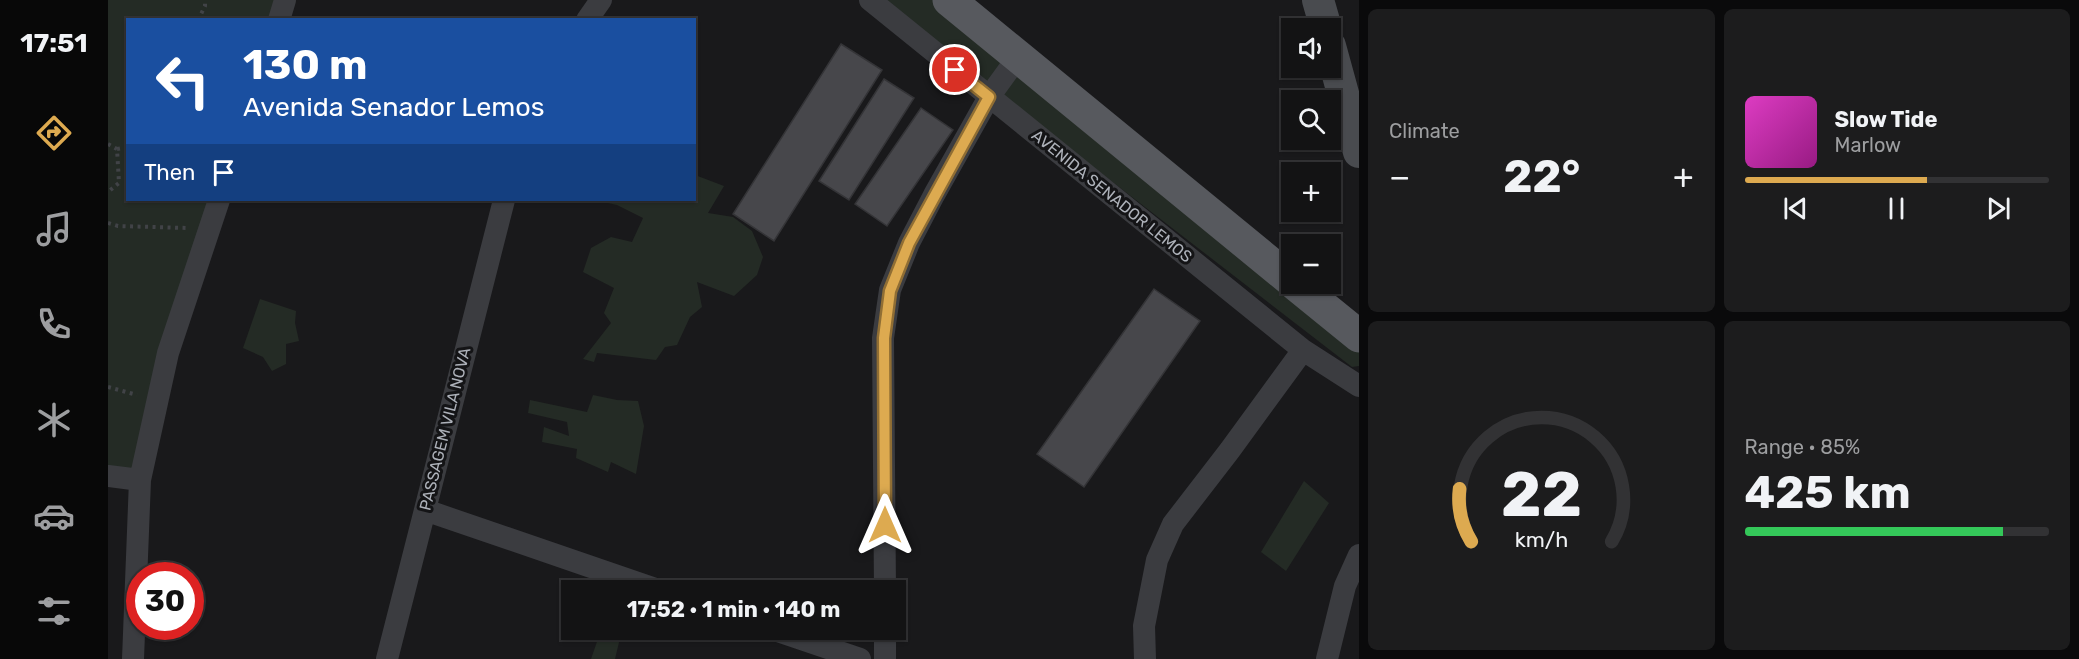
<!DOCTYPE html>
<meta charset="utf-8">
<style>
:root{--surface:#131314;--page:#1c1c1d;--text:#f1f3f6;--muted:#9d9ea0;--line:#323234;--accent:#ddaa50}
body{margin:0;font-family:Rubik,sans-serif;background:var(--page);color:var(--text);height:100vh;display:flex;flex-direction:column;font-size:22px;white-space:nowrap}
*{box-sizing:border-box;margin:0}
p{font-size:20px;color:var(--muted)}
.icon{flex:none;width:33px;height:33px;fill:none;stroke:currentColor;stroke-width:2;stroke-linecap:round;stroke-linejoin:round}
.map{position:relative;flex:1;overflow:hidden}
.side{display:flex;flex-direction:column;gap:9px;padding:9px;background:#0a0a0b;width:720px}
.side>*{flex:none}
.top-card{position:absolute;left:18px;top:18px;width:570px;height:183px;border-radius:0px;box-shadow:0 2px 4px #0004,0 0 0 2px var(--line);background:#1a4fa0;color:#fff;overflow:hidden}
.fabs{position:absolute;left:1173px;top:18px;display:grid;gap:12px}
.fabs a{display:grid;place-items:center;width:60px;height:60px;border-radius:0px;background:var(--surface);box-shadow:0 2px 4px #0004,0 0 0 2px var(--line);font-size:30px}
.speed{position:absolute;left:18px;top:562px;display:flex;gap:12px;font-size:30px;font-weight:700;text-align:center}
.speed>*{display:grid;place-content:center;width:78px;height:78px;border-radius:50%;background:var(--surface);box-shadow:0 2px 4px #0004,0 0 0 2px var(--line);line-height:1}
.speed .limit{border:9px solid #d22;background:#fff;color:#111}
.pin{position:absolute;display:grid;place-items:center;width:51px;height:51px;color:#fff;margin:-26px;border:3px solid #fff;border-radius:50%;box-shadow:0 2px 6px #0007}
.me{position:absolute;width:66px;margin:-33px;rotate:0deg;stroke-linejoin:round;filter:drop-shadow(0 0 4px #0008)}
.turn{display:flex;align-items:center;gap:21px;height:126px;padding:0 18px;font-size:27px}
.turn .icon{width:78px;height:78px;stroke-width:2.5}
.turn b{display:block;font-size:42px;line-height:51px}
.then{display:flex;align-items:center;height:57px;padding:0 18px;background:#0003;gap:12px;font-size:22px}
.big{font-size:45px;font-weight:700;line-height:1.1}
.side .widget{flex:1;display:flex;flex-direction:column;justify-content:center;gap:9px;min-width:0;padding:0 21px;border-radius:9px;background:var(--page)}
.side .dial{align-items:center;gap:0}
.dial svg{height:156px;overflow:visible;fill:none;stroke:var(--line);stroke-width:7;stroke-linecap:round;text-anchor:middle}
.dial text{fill:var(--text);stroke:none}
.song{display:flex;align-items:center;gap:18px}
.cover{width:72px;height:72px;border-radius:9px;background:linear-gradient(135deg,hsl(310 70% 55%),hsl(310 70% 35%))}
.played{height:6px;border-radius:3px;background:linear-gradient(90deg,var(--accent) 60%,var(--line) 60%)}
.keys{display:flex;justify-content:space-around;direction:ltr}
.heat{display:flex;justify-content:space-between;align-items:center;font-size:33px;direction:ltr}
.charge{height:9px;border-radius:4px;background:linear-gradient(90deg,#34c759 85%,var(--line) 0)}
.side .tiles{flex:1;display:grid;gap:9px;grid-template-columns:repeat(2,1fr)}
.trip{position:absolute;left:453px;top:580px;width:345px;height:60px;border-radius:0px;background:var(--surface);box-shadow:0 2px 4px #0004,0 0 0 2px var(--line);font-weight:700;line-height:60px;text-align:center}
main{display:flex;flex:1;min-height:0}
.tab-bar{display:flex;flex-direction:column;width:108px;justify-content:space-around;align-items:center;background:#080808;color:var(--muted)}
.tab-bar .icon{width:42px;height:42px}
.tab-bar .on{color:var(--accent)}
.tab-bar b{font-size:27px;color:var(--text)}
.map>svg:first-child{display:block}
.green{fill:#242b25}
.building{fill:#47474b;stroke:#343437;stroke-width:1.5}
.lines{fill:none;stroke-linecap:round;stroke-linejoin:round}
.path{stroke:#414347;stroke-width:4;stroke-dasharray:3 4.5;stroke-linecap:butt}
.minor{stroke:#3b3c40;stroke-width:22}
.secondary{stroke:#494b4f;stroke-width:32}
.primary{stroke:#57595e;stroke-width:33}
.route-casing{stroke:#906e34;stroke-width:15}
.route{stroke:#ddaa50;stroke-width:10}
.labels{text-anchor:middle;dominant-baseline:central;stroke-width:6;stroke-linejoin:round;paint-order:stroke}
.street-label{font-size:16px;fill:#adb1b9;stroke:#141416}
</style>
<main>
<nav class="tab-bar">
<b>17:51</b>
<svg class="icon on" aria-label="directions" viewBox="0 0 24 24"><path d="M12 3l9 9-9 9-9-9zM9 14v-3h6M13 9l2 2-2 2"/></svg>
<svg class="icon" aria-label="music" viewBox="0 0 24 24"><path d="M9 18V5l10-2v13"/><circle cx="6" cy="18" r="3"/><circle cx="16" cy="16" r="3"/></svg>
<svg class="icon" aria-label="phone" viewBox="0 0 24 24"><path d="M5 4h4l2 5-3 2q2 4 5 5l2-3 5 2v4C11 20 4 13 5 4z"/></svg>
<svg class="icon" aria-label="climate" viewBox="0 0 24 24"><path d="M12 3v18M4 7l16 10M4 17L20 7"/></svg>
<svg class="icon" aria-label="car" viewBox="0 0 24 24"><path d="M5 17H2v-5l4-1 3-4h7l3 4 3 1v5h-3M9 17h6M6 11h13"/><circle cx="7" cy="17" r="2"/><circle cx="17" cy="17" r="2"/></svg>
<svg class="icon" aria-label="filters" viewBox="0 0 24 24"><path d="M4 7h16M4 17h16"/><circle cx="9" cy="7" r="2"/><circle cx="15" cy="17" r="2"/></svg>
</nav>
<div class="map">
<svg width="1251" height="659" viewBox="0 0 1251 659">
<rect width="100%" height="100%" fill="#19191b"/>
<path class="green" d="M0 0H177L171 19 20 20V200H111L32 480 0 476Z
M778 0H828L1251 345V366L1244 367 923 119Z
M587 175 616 186 600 213 625 217 644 231 655 257 649 275 626 296 589 282 594 307 582 317 569 345 557 347 548 360 489 353 486 362 475 359 503 323 496 313 506 288 475 272 483 248 503 237 524 242 535 218 509 205 486 200H586Z
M152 299 188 311 187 323 191 341 178 344V364L164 371 155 357 135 348Z
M485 395 509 400 530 401 536 426 528 474 503 462 500 472 468 458 469 449 434 442 436 427 461 436 459 422 420 413 422 400 479 412Z
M1196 481 1221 503 1178 571 1153 552Z
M493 630H514L507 659H483Z"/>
<path class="building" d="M733 44 774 70 666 241 625 214Z
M776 79 806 98 741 200 711 181Z
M813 108 845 130 779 226 747 204Z
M1046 289 1092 321 976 487 929 454Z"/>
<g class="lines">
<path class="path" d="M90 20 97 6V0
M0 144 9 149 11 183 0 192
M9 149 20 147
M0 223 10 226 80 228
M0 387 29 395"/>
<path class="minor" d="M762 0 1195 350 1251 386
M171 20 177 0
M479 20 493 0
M0 476 32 480
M317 510 553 591
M777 591 775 338 782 290 801 243 826 195 881 97 910 57
M667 630 752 659
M777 630V659
M25 659 32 480 60 353 111 200
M279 659 396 200
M1037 659 1036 626 1049 560 1065 524 1122 450 1195 350
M1219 659 1237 586 1251 555"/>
<path class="secondary" d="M1210 0 1218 28
M1222 46 1251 152"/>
<path class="primary" d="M841 0 1184 281
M1187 284 1251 336"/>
</g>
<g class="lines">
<defs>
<path id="route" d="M777 525 776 338 782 291 801 243 881 97 847 70"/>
</defs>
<use href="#route" class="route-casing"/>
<use href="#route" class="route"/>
</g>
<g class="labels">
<g class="street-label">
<text transform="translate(1004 196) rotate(39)">AVENIDA SENADOR LEMOS</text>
<text transform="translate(337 429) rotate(-76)">PASSAGEM VILA NOVA</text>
</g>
</g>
</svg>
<div class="fabs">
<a><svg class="icon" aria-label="sound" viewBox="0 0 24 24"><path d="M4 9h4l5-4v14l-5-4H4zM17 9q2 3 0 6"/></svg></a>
<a><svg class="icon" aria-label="search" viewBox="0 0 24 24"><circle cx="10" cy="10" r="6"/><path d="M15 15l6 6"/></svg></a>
<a>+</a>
<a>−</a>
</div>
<div class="speed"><div class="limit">30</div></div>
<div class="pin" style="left:847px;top:70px;background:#d93025"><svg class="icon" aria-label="arrive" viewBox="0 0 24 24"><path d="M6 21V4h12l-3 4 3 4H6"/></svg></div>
<svg class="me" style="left:777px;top:525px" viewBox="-20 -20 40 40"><path d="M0-17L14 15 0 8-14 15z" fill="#ddaa50" stroke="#fff" stroke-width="4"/></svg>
<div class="trip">17:52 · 1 min · 140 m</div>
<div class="top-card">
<div class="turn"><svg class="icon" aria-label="left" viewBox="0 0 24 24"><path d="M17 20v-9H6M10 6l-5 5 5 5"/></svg><div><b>130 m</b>Avenida Senador Lemos</div></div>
<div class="then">Then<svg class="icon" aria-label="arrive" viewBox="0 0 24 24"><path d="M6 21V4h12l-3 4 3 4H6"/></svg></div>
</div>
</div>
<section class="side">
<div class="tiles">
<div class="widget"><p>Climate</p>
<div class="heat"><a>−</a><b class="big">22°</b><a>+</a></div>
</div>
<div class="widget">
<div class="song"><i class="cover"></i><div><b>Slow Tide</b><p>Marlow</p></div></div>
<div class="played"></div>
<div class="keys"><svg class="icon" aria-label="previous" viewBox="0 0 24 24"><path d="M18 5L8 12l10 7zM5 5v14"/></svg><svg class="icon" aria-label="pause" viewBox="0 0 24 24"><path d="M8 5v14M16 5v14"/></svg><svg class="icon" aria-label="next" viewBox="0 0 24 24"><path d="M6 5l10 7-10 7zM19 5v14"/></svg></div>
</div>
<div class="widget dial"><svg viewBox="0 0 100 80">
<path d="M14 69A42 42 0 1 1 86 69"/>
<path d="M14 69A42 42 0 0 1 8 42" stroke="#ddaa50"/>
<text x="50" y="56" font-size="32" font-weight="700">22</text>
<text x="50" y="72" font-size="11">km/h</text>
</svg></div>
<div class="widget"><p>Range · 85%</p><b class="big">425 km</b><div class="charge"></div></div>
</div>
</section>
</main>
